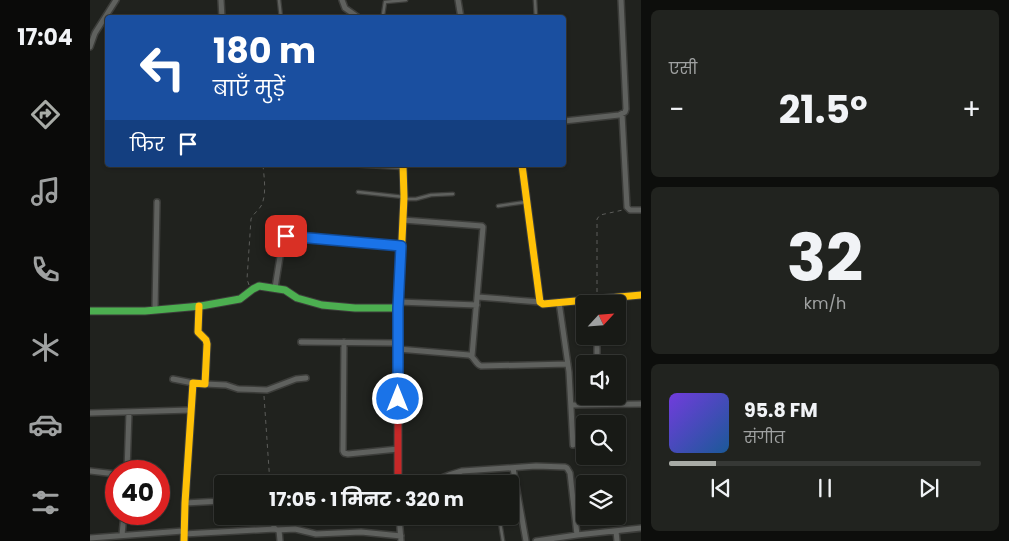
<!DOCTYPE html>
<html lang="hi">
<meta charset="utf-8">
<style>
:root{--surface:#181a16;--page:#21231f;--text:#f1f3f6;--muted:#9fa1a1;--line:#363835;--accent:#a8aba6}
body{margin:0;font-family:Poppins,"Noto Sans Devanagari",sans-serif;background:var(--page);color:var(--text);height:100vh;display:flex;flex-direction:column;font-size:19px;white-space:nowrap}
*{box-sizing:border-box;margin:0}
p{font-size:16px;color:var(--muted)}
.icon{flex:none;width:28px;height:28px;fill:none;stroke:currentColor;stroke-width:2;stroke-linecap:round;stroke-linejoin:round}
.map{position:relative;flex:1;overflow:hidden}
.panel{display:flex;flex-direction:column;gap:10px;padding:10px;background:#0d0e0c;width:368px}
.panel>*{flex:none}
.top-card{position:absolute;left:15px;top:15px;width:461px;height:152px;border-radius:5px;box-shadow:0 1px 4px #0004,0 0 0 1px var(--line);background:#1a4fa0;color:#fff;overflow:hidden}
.needle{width:32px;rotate:64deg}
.tools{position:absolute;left:486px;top:295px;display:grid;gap:10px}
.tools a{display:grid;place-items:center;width:50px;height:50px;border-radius:5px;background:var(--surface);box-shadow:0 1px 4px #0004,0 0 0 1px var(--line);font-size:25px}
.speed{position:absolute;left:15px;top:460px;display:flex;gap:10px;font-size:25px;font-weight:700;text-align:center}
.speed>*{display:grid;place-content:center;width:65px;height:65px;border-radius:50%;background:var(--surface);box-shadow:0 1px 4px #0004,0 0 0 1px var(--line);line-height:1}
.speed .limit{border:8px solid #d22;background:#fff;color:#111}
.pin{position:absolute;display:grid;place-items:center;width:42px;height:42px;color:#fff;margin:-21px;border-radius:10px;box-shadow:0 2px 8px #0006}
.me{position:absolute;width:55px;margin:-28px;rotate:0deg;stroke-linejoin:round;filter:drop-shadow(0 0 4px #0008)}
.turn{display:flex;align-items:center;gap:18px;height:105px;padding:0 25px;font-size:22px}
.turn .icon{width:65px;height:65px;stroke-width:2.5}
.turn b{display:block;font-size:35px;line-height:42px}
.then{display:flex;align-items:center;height:48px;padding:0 25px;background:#0003;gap:10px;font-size:19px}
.big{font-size:38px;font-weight:700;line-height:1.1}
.panel .widget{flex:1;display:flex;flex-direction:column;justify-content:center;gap:8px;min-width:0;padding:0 18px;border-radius:8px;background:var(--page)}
.panel .dial{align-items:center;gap:0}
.dial b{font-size:65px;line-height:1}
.song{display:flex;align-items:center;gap:15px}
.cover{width:60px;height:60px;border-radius:8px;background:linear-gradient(135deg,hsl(260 70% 55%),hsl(210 70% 35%))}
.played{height:5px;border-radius:2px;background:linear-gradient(90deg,var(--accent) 15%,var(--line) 15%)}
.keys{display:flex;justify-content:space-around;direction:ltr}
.heat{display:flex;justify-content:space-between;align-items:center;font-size:28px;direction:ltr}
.trip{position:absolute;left:124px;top:475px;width:305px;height:50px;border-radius:5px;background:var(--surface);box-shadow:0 1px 4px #0004,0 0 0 1px var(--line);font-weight:700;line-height:50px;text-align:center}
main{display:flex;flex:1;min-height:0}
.menu{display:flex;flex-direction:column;width:90px;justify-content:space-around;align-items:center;background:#0a0a09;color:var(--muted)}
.menu .icon{width:35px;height:35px}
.menu .on{color:var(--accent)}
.menu b{font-size:22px;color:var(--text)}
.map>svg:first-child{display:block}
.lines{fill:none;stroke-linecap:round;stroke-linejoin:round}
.lane-casing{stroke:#3c3d3a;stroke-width:5}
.street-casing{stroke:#3c3d3a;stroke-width:8}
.fast-casing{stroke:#3c3d3a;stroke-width:9}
.slow-casing{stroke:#3c3d3a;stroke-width:9}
.jam-casing{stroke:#3c3d3a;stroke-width:9}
.path{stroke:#5c5d5a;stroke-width:1;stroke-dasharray:4 4;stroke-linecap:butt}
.lane{stroke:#5f615e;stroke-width:2.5}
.street{stroke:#5f615e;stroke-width:5}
.fast{stroke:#4caf50;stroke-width:7}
.slow{stroke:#ffc107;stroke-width:7}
.jam{stroke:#c62828;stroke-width:7}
.route-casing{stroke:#114b97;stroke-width:12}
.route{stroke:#1a73e8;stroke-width:9}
</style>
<main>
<nav class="menu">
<b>17:04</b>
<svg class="icon on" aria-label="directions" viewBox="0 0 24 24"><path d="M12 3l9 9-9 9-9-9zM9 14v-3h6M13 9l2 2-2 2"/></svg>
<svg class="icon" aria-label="music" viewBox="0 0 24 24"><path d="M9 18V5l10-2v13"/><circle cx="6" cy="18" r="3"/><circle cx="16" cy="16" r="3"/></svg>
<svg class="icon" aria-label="phone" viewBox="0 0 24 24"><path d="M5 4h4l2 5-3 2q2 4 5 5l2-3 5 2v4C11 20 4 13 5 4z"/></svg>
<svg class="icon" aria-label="climate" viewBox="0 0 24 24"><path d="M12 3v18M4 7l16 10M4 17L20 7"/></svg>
<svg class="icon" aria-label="car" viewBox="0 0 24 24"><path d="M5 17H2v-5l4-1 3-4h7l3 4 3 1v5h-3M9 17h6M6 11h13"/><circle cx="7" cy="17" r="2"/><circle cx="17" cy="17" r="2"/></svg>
<svg class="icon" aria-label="filters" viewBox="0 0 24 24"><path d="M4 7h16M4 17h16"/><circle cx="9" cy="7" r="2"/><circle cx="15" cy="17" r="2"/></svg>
</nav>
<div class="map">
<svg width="552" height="541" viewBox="0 0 552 541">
<rect width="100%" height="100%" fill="#20221e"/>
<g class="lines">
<defs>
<path id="lane" d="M189 0 191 18
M445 0 446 18
M290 18 293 15 295 2 316 0
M259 165 313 168
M268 192 314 197
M315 199H326L341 195 363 194
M408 206 436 202
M409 516 413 541"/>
<path id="street" d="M131 0 132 18
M252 0 255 8 269 18
M368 0 371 18
M0 47 5 33 26 0
M532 114 537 207 540 210H552
M474 121 529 115 535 112 536 109 531 0
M313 220 392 226 393 227 382 356
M185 288 193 238 196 236 311 245
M388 297 450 302
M309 302 387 305
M469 302 479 372 483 445
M65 309 67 202
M211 342 308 343
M254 342 253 451 254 453 258 454 308 449
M308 349 379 355C385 357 385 364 391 366L478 364
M507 364V336
M83 379 103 383
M115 384 136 385 148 389 177 390 206 379 216 378
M481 405 552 404
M0 413 101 410
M423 468 436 541
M0 471 26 474
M37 471 39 412
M337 484 359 475 372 471 446 466 475 467 477 468 480 473 487 535
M95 503 132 501
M183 516 184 528 187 530 205 529 226 534 271 532 311 536
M309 516 311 541
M189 530 190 541
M526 531 527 541
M94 534 185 529
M32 535 34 514
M0 538 93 531
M446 541 487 535 552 528"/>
<path id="fast" d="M0 311H55L111 306 150 299 163 289 169 286 195 290 207 298 232 305 265 308H308"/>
<path id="slow" d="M432 165 450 302 453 304 552 295
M308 325 314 197 313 165
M94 541 95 503 103 383 115 384 117 344 116 340 108 332 109 306"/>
<path id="jam" d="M308 325V484"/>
</defs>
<use href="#lane" class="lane-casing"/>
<use href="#street" class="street-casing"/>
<use href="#fast" class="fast-casing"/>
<use href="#slow" class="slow-casing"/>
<use href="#jam" class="jam-casing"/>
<path class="path" d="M159 285 157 279 161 219C163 214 168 211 171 206 177 195 174 177 173 165
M507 292V219L510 215 533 210
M174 396 180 484"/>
<use href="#lane" class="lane"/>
<use href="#street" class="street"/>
<use href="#fast" class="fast"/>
<use href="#slow" class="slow"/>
<use href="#jam" class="jam"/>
</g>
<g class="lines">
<defs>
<path id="route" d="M196 236 311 246 308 308V399"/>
</defs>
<use href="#route" class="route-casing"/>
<use href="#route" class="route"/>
</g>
</svg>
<div class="tools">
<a><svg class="needle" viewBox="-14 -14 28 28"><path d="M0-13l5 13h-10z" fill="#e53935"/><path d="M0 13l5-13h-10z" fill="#9fa1a1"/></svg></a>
<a><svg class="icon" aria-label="sound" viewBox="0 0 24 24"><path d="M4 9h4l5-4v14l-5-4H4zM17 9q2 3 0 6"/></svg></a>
<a><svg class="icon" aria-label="search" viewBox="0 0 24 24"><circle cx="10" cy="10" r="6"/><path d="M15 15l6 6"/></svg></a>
<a><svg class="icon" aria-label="layers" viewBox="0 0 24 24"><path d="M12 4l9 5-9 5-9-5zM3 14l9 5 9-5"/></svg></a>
</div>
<div class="speed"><div class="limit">40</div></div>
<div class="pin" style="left:196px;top:236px;background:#d93025"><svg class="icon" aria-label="arrive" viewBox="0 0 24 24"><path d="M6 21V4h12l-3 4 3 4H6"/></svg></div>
<svg class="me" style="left:308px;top:399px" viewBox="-20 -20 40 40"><circle r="17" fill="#1a73e8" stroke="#fff" stroke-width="3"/><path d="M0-11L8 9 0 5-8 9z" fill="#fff"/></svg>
<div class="trip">17:05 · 1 मिनट · 320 m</div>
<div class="top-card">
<div class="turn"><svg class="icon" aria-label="left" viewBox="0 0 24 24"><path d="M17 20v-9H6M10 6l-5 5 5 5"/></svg><div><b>180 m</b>बाएँ मुड़ें</div></div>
<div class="then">फिर<svg class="icon" aria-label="arrive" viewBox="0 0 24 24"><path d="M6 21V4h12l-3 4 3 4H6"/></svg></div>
</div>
</div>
<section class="panel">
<div class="widget"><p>एसी</p>
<div class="heat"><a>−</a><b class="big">21.5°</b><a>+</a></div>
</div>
<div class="widget dial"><b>32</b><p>km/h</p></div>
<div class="widget">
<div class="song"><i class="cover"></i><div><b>95.8 FM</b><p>संगीत</p></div></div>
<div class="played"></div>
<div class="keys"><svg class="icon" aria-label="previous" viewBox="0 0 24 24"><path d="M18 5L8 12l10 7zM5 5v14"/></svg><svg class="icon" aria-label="pause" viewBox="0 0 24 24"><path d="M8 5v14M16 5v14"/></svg><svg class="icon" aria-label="next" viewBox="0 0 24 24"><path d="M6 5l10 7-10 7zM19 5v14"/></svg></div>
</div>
</section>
</main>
